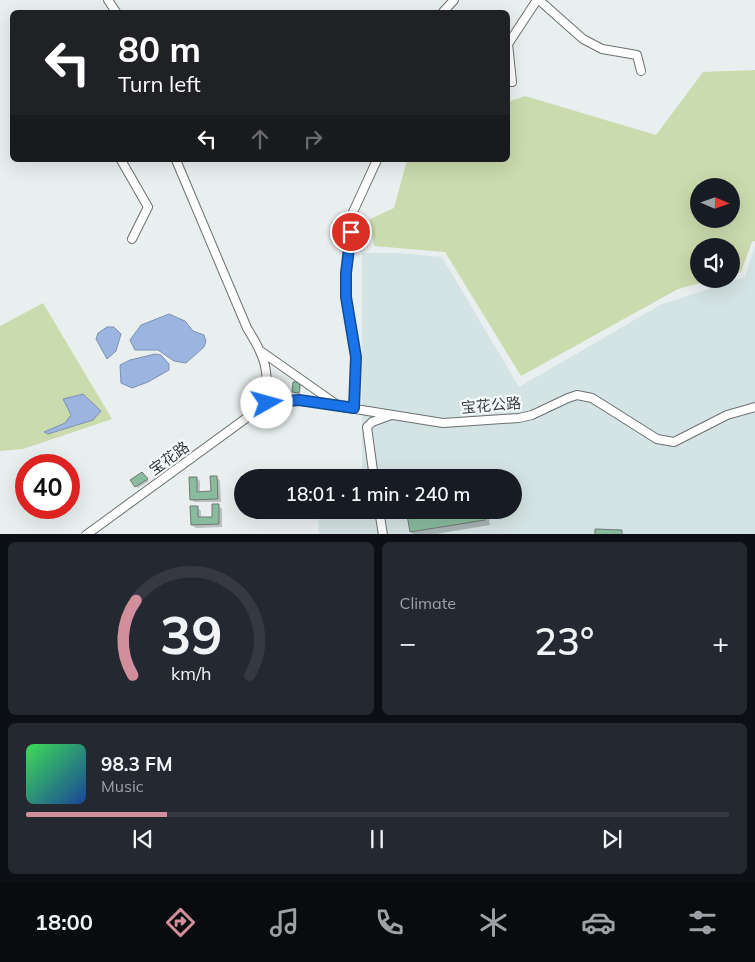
<!DOCTYPE html>
<meta charset="utf-8">
<style>
:root{--surface:#171b24;--page:#242831;--text:#f1f3f6;--muted:#9ea1a6;--line:#363941;--accent:#d18f9b}
body{margin:0;font-family:Mulish,"Noto Sans SC",sans-serif;background:var(--page);color:var(--text);height:100vh;display:flex;flex-direction:column;font-size:19px;white-space:nowrap}
*{box-sizing:border-box;margin:0}
p{font-size:16px;color:var(--muted)}
.icon{flex:none;width:28px;height:28px;fill:none;stroke:currentColor;stroke-width:2;stroke-linecap:round;stroke-linejoin:round}
.map{position:relative;height:534px;overflow:hidden}
.drawer{display:flex;flex-direction:column;gap:8px;padding:8px;background:#0d0f14;flex:1}
.drawer>*{flex:none}
.hud{position:absolute;left:10px;top:10px;width:500px;height:152px;border-radius:8px;box-shadow:0 5px 20px #0002;background:#202124;color:#fff;overflow:hidden}
.needle{width:32px;rotate:92deg}
.buttons{position:absolute;left:690px;top:178px;display:grid;gap:10px}
.buttons a{display:grid;place-items:center;width:50px;height:50px;border-radius:50%;background:var(--surface);box-shadow:0 5px 20px #0002;font-size:25px}
.speed{position:absolute;left:15px;top:454px;display:flex;gap:10px;font-size:25px;font-weight:700;text-align:center}
.speed>*{display:grid;place-content:center;width:65px;height:65px;border-radius:50%;background:var(--surface);box-shadow:0 5px 20px #0002;line-height:1}
.speed .limit{border:8px solid #d22;background:#fff;color:#111}
.pin{position:absolute;display:grid;place-items:center;width:42px;height:42px;color:#fff;margin:-21px;border:2px solid #fff;border-radius:50%;box-shadow:0 1px 5px #0007}
.me{position:absolute;width:55px;margin:-28px;rotate:83deg;stroke-linejoin:round;filter:drop-shadow(0 0 4px #0008)}
.turn{display:flex;align-items:center;gap:18px;height:105px;padding:0 25px;font-size:22px}
.turn .icon{width:65px;height:65px;stroke-width:2.5}
.turn b{display:block;font-size:35px;line-height:42px}
.lanes{display:flex;align-items:center;height:48px;padding:0 25px;background:#0003;justify-content:center;gap:25px;direction:ltr}
.lanes .off{opacity:.35}
.big{font-size:38px;font-weight:600;line-height:1.1}
.drawer .card{flex:1;display:flex;flex-direction:column;justify-content:center;gap:8px;min-width:0;padding:0 18px;border-radius:8px;background:var(--page)}
.drawer .dial{align-items:center;gap:0}
.dial svg{height:130px;overflow:visible;fill:none;stroke:var(--line);stroke-width:7;stroke-linecap:round;text-anchor:middle}
.dial text{fill:var(--text);stroke:none}
.song{display:flex;align-items:center;gap:15px}
.cover{width:60px;height:60px;border-radius:8px;background:linear-gradient(135deg,hsl(130 70% 55%),hsl(220 70% 35%))}
.played{height:5px;border-radius:2px;background:linear-gradient(90deg,var(--accent) 20%,var(--line) 20%)}
.keys{display:flex;justify-content:space-around;direction:ltr}
.heat{display:flex;justify-content:space-between;align-items:center;font-size:28px;direction:ltr}
.drawer .tiles{flex:1;display:grid;gap:8px;grid-template-columns:1fr 1fr}
.card:last-child{grid-column:span 2}
.trip{position:absolute;left:234px;top:469px;width:288px;height:50px;border-radius:25px;background:var(--surface);box-shadow:0 5px 20px #0002;font-weight:600;line-height:50px;text-align:center}
.menu{display:flex;height:80px;justify-content:space-around;align-items:center;background:#090b0e;color:var(--muted)}
.menu .icon{width:35px;height:35px}
.menu .current{color:var(--accent)}
.menu b{font-size:22px;color:var(--text)}
.map>svg:first-child{display:block}
.built{fill:#d4e3e3}
.green{fill:#cadbad;fill-rule:evenodd}
.water{fill:#9cb5e0;stroke:#7e91af}
.shadow{fill:#0003}
.building{fill:#89bc9e;stroke:#727774}
.lines{fill:none;stroke-linecap:round;stroke-linejoin:round}
.minor-casing{stroke:#6b7070;stroke-width:10}
.minor{stroke:#fff;stroke-width:8}
.route-casing{stroke:#114b97;stroke-width:12}
.route{stroke:#1a73e8;stroke-width:9}
.labels{text-anchor:middle;dominant-baseline:central;stroke-width:4.5;stroke-linejoin:round;paint-order:stroke}
.street-label{font-size:15px;fill:#393c3c;stroke:#f6fcfc}
</style>
<div class="map">
<svg width="755" height="535" viewBox="0 0 755 535">
<rect width="100%" height="100%" fill="#e9efef"/>
<path class="built" d="M755 245V534H319L318 510H512V478L362 477V253H399L442 257 519 387 660 305 745 277Z"/>
<path class="green" d="M755 70V241L752 242 741 272 731 275V246H699V279H716L678 289 521 376 445 252 374 246 370 219 394 208 407 160H508V102L525 96 656 135 703 72ZM699 186H731V219H699Z
M43 303 112 419 23 449 0 451V326Z"/>
<path class="water" d="M169 314 185 321 193 331 204 335 206 341 204 347 186 363 174 361 158 350H135L130 340 141 325Z
M107 327H114L121 334 116 351 107 359 96 339 98 333Z
M155 354 161 355 169 364V370L148 382 132 388 121 383 120 365 130 360Z
M83 394 101 411 93 420 48 434 44 432 65 423 71 415 63 399Z"/>
<path class="shadow" d="M299 383 301 385 300 394H295L293 392Z
M142 474 149 481 138 488 135 486Z
M217 477 220 481 221 502H194L191 499 196 478 200 481V493L212 492Z
M218 505 222 509V527L196 528 192 525 197 507 201 511V518H213Z
M444 510H487L490 525 430 535H414L411 532 409 516Z"/>
<path class="building" d="M293 382H300L299 393 292 392Z
M142 472 148 479 135 487 130 480Z
M210 476H217L218 499 190 500 189 477H197V492L211 491Z
M212 504H219V524L191 525 190 506H198V517H212Z
M436 510H484L485 520 410 532 407 515Z
M595 529 622 530V535H595Z"/>
<g class="lines">
<defs>
<path id="minor" d="M108 0 116 12
M539 0 583 39 602 49 637 55 641 71
M443 12 454 0
M512 82 508 44 537 0
M121 160 148 207 132 239
M176 160 247 328C266 358 268 368 267 403
M262 352 336 404
M354 408 356 357 346 297V273L353 212 377 160
M374 478 367 427 372 422 391 415
M379 510 383 535
M86 535 267 403 299 400 443 423 519 418 532 415 568 398 577 395 592 398 657 439 674 442 727 415 755 407"/>
</defs>
<use href="#minor" class="minor-casing"/>
<use href="#minor" class="minor"/>
</g>
<g class="lines">
<defs>
<path id="route" d="M267 403 299 400 354 408 356 357 346 297V273L351 232"/>
</defs>
<use href="#route" class="route-casing"/>
<use href="#route" class="route"/>
</g>
<g class="labels">
<g class="street-label">
<text transform="translate(491 405) rotate(-5)">宝花公路</text>
<text transform="translate(169 458) rotate(-36)">宝花路</text>
</g>
</g>
</svg>
<div class="buttons">
<a><svg class="needle" viewBox="-14 -14 28 28"><path d="M0-13l5 13h-10z" fill="#e53935"/><path d="M0 13l5-13h-10z" fill="#9ea1a6"/></svg></a>
<a><svg class="icon" aria-label="sound" viewBox="0 0 24 24"><path d="M4 9h4l5-4v14l-5-4H4zM17 9q2 3 0 6"/></svg></a>
</div>
<div class="speed"><div class="limit">40</div></div>
<div class="pin" style="left:351px;top:232px;background:#d93025"><svg class="icon" aria-label="arrive" viewBox="0 0 24 24"><path d="M6 21V4h12l-3 4 3 4H6"/></svg></div>
<svg class="me" style="left:267px;top:403px" viewBox="-20 -20 40 40"><circle r="19" fill="#fff"/><path d="M0-13L10 11 0 6-10 11z" fill="#1a73e8"/></svg>
<div class="trip">18:01 · 1 min · 240 m</div>
<div class="hud">
<div class="turn"><svg class="icon" aria-label="left" viewBox="0 0 24 24"><path d="M17 20v-9H6M10 6l-5 5 5 5"/></svg><div><b>80 m</b>Turn left</div></div>
<div class="lanes"><svg class="icon" aria-label="left" viewBox="0 0 24 24"><path d="M17 20v-9H6M10 6l-5 5 5 5"/></svg><svg class="icon off" aria-label="ahead" viewBox="0 0 24 24"><path d="M12 20V5M6 11l6-6 6 6"/></svg><svg class="icon off" aria-label="right" viewBox="0 0 24 24"><path d="M7 20v-9h11M14 6l5 5-5 5"/></svg></div>
</div>
</div>
<section class="drawer">
<div class="tiles">
<div class="card dial"><svg viewBox="0 0 100 80">
<path d="M14 69A42 42 0 1 1 86 69"/>
<path d="M14 69A42 42 0 0 1 16 23" stroke="#d18f9b"/>
<text x="50" y="56" font-size="32" font-weight="700">39</text>
<text x="50" y="72" font-size="11">km/h</text>
</svg></div>
<div class="card"><p>Climate</p>
<div class="heat"><a>−</a><b class="big">23°</b><a>+</a></div>
</div>
<div class="card">
<div class="song"><i class="cover"></i><div><b>98.3 FM</b><p>Music</p></div></div>
<div class="played"></div>
<div class="keys"><svg class="icon" aria-label="previous" viewBox="0 0 24 24"><path d="M18 5L8 12l10 7zM5 5v14"/></svg><svg class="icon" aria-label="pause" viewBox="0 0 24 24"><path d="M8 5v14M16 5v14"/></svg><svg class="icon" aria-label="next" viewBox="0 0 24 24"><path d="M6 5l10 7-10 7zM19 5v14"/></svg></div>
</div>
</div>
</section>
<nav class="menu">
<b>18:00</b>
<svg class="icon current" aria-label="directions" viewBox="0 0 24 24"><path d="M12 3l9 9-9 9-9-9zM9 14v-3h6M13 9l2 2-2 2"/></svg>
<svg class="icon" aria-label="music" viewBox="0 0 24 24"><path d="M9 18V5l10-2v13"/><circle cx="6" cy="18" r="3"/><circle cx="16" cy="16" r="3"/></svg>
<svg class="icon" aria-label="phone" viewBox="0 0 24 24"><path d="M5 4h4l2 5-3 2q2 4 5 5l2-3 5 2v4C11 20 4 13 5 4z"/></svg>
<svg class="icon" aria-label="climate" viewBox="0 0 24 24"><path d="M12 3v18M4 7l16 10M4 17L20 7"/></svg>
<svg class="icon" aria-label="car" viewBox="0 0 24 24"><path d="M5 17H2v-5l4-1 3-4h7l3 4 3 1v5h-3M9 17h6M6 11h13"/><circle cx="7" cy="17" r="2"/><circle cx="17" cy="17" r="2"/></svg>
<svg class="icon" aria-label="filters" viewBox="0 0 24 24"><path d="M4 7h16M4 17h16"/><circle cx="9" cy="7" r="2"/><circle cx="15" cy="17" r="2"/></svg>
</nav>
